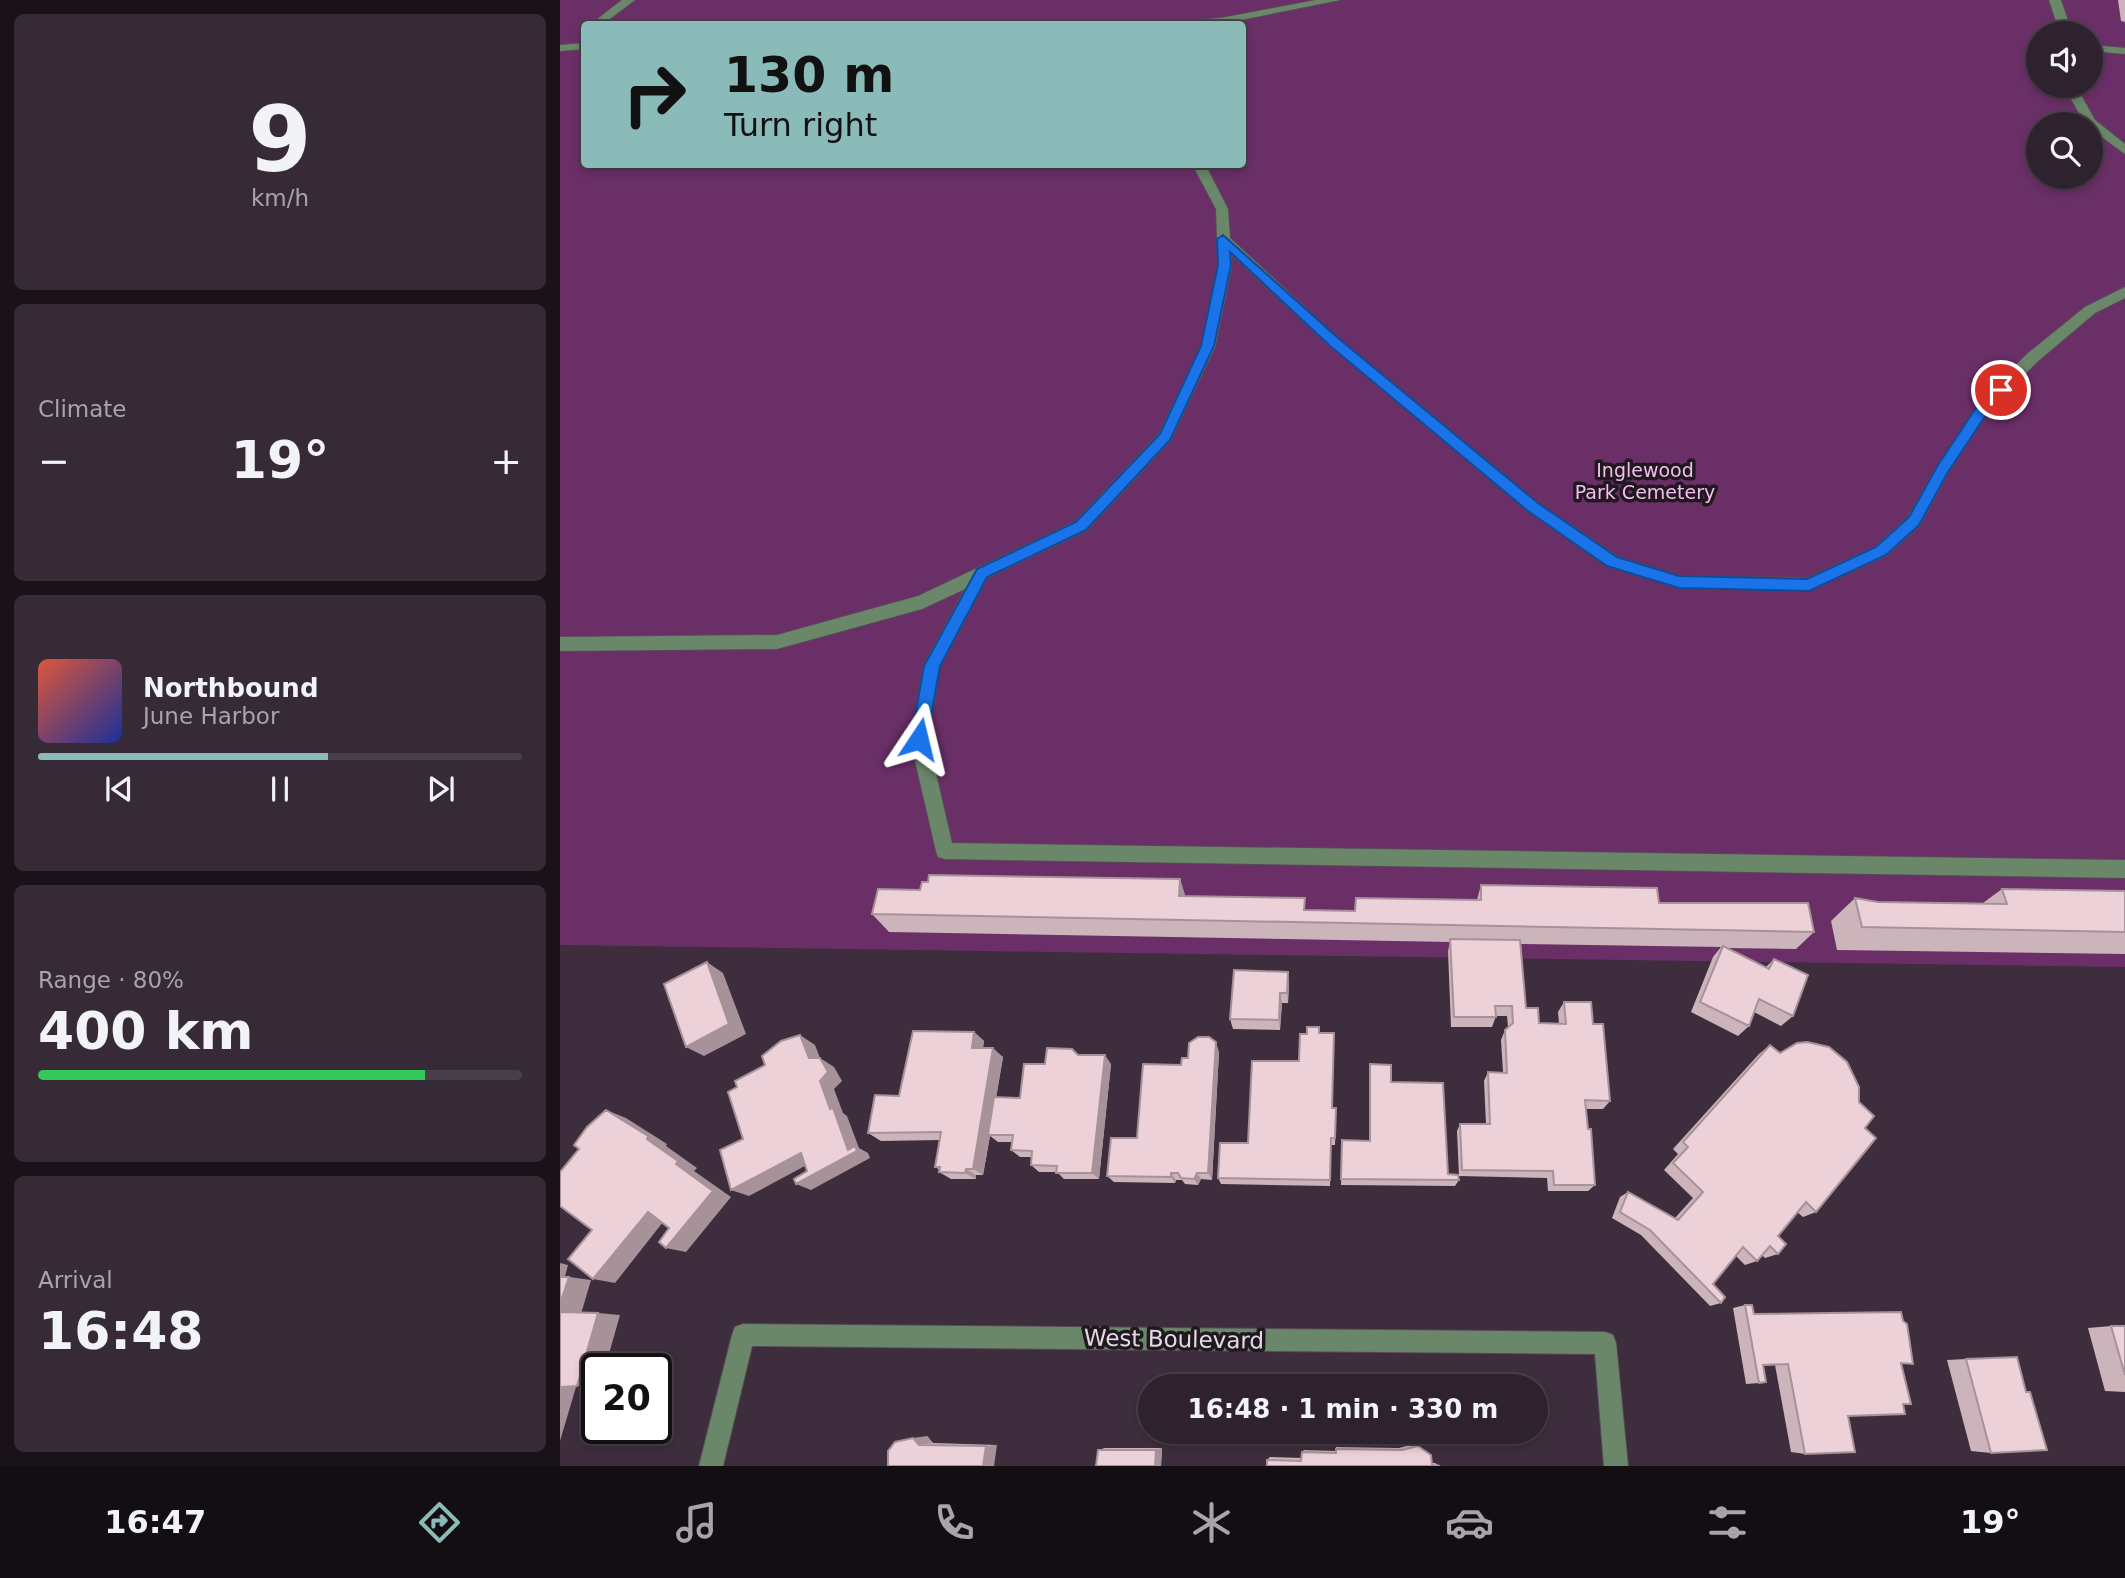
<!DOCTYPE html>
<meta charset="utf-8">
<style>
:root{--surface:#2e222e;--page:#362a36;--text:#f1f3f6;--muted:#a7a4aa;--line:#493f4a;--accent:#8bbbb9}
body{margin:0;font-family:"DejaVu Sans",sans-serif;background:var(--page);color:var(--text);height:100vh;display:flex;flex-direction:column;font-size:26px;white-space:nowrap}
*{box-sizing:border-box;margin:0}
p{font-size:23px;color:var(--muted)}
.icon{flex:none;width:38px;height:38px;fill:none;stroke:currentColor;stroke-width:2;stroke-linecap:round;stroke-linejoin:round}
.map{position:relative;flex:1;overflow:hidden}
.drawer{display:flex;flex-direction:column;gap:14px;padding:14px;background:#191319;width:560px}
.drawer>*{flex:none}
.banner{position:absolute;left:21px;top:21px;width:665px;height:147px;border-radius:7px;box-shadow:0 4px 10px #0003,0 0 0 2px var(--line);background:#8bbbb9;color:#111;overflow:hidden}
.fabs{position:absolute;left:1466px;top:21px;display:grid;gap:14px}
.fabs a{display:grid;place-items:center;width:77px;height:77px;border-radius:50%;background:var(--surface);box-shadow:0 4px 10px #0003,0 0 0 2px var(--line);font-size:35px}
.speed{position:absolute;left:21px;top:1353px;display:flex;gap:14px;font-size:35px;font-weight:700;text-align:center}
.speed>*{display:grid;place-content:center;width:91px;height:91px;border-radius:50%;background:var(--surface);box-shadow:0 4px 10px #0003,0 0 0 2px var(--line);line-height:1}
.speed .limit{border:4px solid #111;border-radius:10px;background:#fff;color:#111}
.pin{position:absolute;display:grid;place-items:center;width:60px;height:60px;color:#fff;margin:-30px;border:4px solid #fff;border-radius:50%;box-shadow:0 2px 7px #0007}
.me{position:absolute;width:77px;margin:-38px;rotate:10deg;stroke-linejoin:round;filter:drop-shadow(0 0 5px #0008)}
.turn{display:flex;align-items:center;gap:24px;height:147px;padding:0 28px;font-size:32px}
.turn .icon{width:91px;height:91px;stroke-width:2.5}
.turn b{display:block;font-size:49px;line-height:60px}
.big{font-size:52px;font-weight:700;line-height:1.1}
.drawer .card{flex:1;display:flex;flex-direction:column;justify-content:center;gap:10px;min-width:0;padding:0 24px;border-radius:10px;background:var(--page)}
.drawer .dial{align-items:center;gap:0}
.dial b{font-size:91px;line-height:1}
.song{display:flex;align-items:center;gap:21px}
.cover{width:84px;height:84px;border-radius:10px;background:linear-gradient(135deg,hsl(10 70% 55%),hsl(230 70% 35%))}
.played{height:7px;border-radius:4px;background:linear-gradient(90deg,var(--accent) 60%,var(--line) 60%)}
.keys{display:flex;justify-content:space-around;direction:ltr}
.heat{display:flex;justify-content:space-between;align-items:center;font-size:38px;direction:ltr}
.charge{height:10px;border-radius:5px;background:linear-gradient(90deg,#34c759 80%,var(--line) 0)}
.trip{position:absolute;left:578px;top:1374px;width:410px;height:70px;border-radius:35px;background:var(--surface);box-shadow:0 4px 10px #0003,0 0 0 2px var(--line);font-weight:700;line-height:70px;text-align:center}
.tabs{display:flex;height:112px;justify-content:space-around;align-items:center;background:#120e12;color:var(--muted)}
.tabs .icon{width:49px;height:49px}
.tabs .selected{color:var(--accent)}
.tabs b{font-size:32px;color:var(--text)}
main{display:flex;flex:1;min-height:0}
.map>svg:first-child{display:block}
.green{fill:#6a2f67;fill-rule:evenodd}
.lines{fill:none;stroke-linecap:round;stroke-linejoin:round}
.minor-casing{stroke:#594a58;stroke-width:2}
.minor{fill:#6a876a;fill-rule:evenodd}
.wall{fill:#ccb4bb}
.shaded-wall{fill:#a69298}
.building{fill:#edd1d9;stroke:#a69298;stroke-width:2}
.route{fill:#1a73e8;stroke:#114b97;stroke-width:2}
.labels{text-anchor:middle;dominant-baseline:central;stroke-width:7;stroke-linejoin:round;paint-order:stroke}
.park-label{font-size:19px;fill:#f5bdf0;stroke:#201920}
.near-street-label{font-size:23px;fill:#e4dae3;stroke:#201920}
</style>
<main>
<section class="drawer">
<div class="card dial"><b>9</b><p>km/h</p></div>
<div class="card"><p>Climate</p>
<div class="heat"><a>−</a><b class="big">19°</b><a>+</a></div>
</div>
<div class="card">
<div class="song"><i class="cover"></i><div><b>Northbound</b><p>June Harbor</p></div></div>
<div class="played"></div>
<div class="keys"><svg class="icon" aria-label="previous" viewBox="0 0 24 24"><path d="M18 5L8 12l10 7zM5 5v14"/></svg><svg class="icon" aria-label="pause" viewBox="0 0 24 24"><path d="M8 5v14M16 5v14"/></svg><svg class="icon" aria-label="next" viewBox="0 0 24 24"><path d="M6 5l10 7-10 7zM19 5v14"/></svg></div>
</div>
<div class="card"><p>Range · 80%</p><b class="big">400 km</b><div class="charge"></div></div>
<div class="card"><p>Arrival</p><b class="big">16:48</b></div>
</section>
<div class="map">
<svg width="1565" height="1466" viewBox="0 0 1565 1466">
<rect width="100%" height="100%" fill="#3e2e3d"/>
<path class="green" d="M0 0H1565V967L0 945ZM24 24H682V164H24ZM1479 33H1531V86H1479ZM1479 124H1531V177H1479Z"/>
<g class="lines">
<defs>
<path id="minor" d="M62 0H75L43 24H31Z
M756 0H780L661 24H613L619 21 661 18Z
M1489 0H1501L1512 33H1500Z
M24 43V49L0 51V45Z
M1531 45 1565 48V54L1531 51Z
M1504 86H1516L1535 120 1565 144V154L1531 129V124H1525Z
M632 164H645L668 209 670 238 779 339 978 503 1058 557 1119 576 1247 578 1315 547 1348 517 1378 465 1420 401 1467 354 1525 307 1565 287V298L1535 313 1477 362 1430 409 1388 473 1360 525 1327 555 1249 591 1119 588 1047 566 968 511 769 345 671 254 672 265 655 347 610 441 527 530 427 578 380 666 368 739 392 843 1565 860V878L385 859 378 857 376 851 350 739 364 665 405 589 362 609 217 649 0 651V637L217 635 358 596 515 522 599 434 641 347 658 265 656 209Z
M183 1324 1045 1332 1053 1335 1056 1343 1068 1466H1044L1035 1354 192 1346 163 1466H139L172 1335 175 1327Z"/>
</defs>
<use href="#minor" class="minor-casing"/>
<use href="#minor" class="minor"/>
</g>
<path class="wall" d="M1558 0H1565V22L1561 21Z
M620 879 625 896 746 910 795 911 917 900 921 885 1099 903 1254 932 1236 949 1167 948 1206 967 1214 959 1233 1016 1221 1026 1194 1012 1189 1026 1178 1036 1131 1012 1153 957 1161 947 961 944 966 1008 979 1023 999 1024 998 1012 1004 1002 1033 1024 1050 1101 1043 1109H1026L1035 1185 1028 1191H988L987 1178 899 1176 897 1131 900 1124H926L924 1081 928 1072H943L941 1040 945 1030 948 1027 947 1016H936L932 1027H891L888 951 890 942 329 932 312 914 360 890 368 882Z
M1442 889 1565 891V954L1277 950 1271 921 1295 898 1318 902 1423 903Z
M729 983 728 1003H722L720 1030 673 1029 670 1019Z
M414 1032 424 1041 423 1048 443 1057 436 1097 460 1098 485 1064 518 1055 551 1064 539 1179H504L497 1172H479L471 1165V1157H460L451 1150 452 1142H438L430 1136 423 1175H416V1179H391L379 1172 380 1170 375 1167 380 1140 321 1141 308 1133 339 1096Z
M760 1033 773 1108H776L775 1145H771L770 1186 661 1184 658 1178 688 1143 739 1061Z
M1210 1045 1220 1053 1299 1102 1305 1128 1256 1212 1243 1217 1237 1212 1218 1236V1254L1205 1258 1202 1255 1197 1261 1185 1265 1176 1256 1153 1284 1161 1303 1150 1306 1081 1235 1052 1218 1060 1197 1068 1192 1115 1218 1133 1198 1104 1170 1118 1154 1113 1149 1199 1054Z
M659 1052 652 1180 641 1179 638 1185 625 1184 622 1180H616L615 1183 554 1182 547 1176 577 1138 621 1065 628 1058Z
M810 1064 831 1082 888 1174 899 1180 895 1186 781 1185 782 1140 809 1141Z
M1185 1305 1194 1314 1353 1364H1342L1343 1404 1288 1416 1245 1454 1231 1452 1215 1365 1203 1366 1199 1383 1186 1384 1173 1308Z
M1551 1326H1565V1392L1545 1391 1528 1328Z
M1406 1359 1466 1392H1470L1431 1453 1411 1451 1387 1360Z
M367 1436 373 1443 437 1445 328 1466Z
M854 1444 871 1455 872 1463H875L880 1466 707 1460 710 1457 742 1458V1452L744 1450 776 1451V1447L839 1448Z
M545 1448H602L601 1466H536L538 1450Z"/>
<path class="shaded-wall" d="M620 879 626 898 619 896Z
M147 962 163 973 186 1034 144 1056 126 1047Z
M728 972 729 983 728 1003 727 993Z
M720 993 722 1003 720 1030 719 1020Z
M414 1032 424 1041 421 1057 412 1048Z
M240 1035 255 1045 260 1058 274 1067 282 1081 274 1089 283 1113 287 1116 299 1148 308 1153 310 1158 251 1190 236 1184 288 1150 270 1109Z
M656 1042 659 1052 652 1180 648 1173Z
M433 1048 443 1057 430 1135H428L430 1136 423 1175 413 1169Z
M545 1055 551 1064 539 1179 532 1173Z
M46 1110 66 1118 107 1144 106 1146 137 1168 134 1171 171 1197 126 1252 106 1248 116 1164Z
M241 1153 256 1160 189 1196 171 1190Z
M406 1169 416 1175V1179L405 1173Z
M611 1173 616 1180 615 1183 611 1177Z
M637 1173 641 1179 638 1185 634 1179Z
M88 1212 107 1217 55 1283 33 1279Z
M0 1263 8 1265 4 1280 0 1279Z
M9 1277 31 1280 21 1314 0 1312V1304Z
M38 1313 60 1315 45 1368H37V1387L17 1386Z
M0 1387H16L0 1441Z
M367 1436 373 1443 359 1445 353 1438Z
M437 1445 434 1466H423L426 1446Z
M602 1448 601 1466H595L596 1450Z"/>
<path class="building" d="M369 875 620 879 619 896 745 898 744 910 795 911 796 898 921 900V885L1097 888 1099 903H1248L1254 932 312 914 318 889 360 890 362 882H368Z
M1442 889 1565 891V932L1302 927 1295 898 1318 902 1447 904Z
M890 939 960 940 966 1008H978L979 1023 1006 1024 1004 1002H1031L1033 1024H1043L1050 1101 1025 1100 1028 1129H1031L1035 1185H994L993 1171 902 1170 900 1124H930L928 1072 947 1073 945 1030 953 1023 952 1006H935L936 1017H894Z
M1163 946 1209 969 1214 959 1248 975 1233 1016 1199 999 1189 1026 1140 1002Z
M147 962 169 1024 126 1047 104 984Z
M674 970 728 972 727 993H720L719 1020 670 1019Z
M747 1027H759V1033H774L772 1108H776L775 1138H771L770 1180 658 1178 660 1143H688L692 1061H739L740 1034H747Z
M353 1031 414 1032 412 1048H433L413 1169H406L405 1173 379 1172 380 1167H375L381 1132 308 1133 315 1095 339 1096Z
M240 1035 249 1058H260L268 1072 260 1081 270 1109 273 1108 288 1150 295 1146 297 1151 236 1184 234 1179 247 1171 241 1153 171 1190 160 1150 183 1139 168 1092 177 1087 175 1081 205 1065 202 1056 221 1041Z
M638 1037H649L656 1042 648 1173H637L634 1179 621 1178 618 1173H611V1177L547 1176 551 1138H577L583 1064 621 1065 622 1058H628L629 1043Z
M1247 1042 1269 1047 1287 1062 1299 1087V1102L1314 1116 1305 1128 1316 1138 1256 1212 1246 1202 1218 1236 1226 1244 1218 1254 1210 1246 1197 1261 1183 1247 1153 1284 1165 1297 1161 1303 1090 1230 1060 1212 1068 1192 1118 1220 1143 1192 1113 1163 1128 1147 1123 1142 1210 1045 1220 1053 1237 1043Z
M487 1048 512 1049 518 1055H545L532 1173H496L497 1166 471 1165 472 1151 451 1150 453 1135H428L434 1097 460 1098 464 1064H485Z
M810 1064 831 1065V1082L883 1083 888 1174 898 1175 899 1180 781 1179 782 1140 810 1141Z
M46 1110 88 1136 87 1139 118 1161 116 1164 153 1191 106 1248 99 1242 109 1228 88 1212 33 1279 8 1259 32 1230 0 1206V1172L19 1149 14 1145 27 1127Z
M0 1277H9L0 1304Z
M1185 1305H1192L1194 1314 1341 1312 1343 1321 1347 1324 1353 1364 1341 1363 1351 1404H1343L1345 1414 1288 1416 1295 1452 1245 1454 1228 1364 1203 1365 1206 1382 1199 1383Z
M0 1312 38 1313 17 1386 0 1387Z
M1551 1326H1565V1375Z
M1457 1357 1466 1392H1470L1487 1450 1431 1453 1406 1359Z
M353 1438 359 1445 426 1446 423 1466H328V1451L335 1442Z
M858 1446 871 1455 872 1465 880 1466H707V1460L741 1461 742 1452 776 1453V1449L842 1450Z
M538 1450H596L595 1466H536Z"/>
<path class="route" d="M663 235 778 338 978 503 1057 557 1119 576 1247 579 1316 547 1349 517 1378 465 1420 402 1441 385 1448 390 1430 409 1388 472 1359 525 1326 555 1249 591 1119 588 1047 566 968 511 769 345 670 252 671 265 654 346 610 440 526 530 427 577 380 666 367 739 359 746 354 744 351 739 364 666 417 569 516 522 600 434 641 346 658 265 657 239Z"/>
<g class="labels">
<g class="park-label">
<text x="1085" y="470">Inglewood<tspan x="1085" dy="22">Park Cemetery</tspan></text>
</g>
<g class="near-street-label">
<text transform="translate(614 1339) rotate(1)">West Boulevard</text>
</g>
</g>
</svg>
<div class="fabs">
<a><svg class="icon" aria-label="sound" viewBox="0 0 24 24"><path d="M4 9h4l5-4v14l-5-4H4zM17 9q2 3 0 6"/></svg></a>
<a><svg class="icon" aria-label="search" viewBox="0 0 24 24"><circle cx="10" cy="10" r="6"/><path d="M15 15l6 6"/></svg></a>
</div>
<div class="speed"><div class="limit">20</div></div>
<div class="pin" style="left:1441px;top:390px;background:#d93025"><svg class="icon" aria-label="arrive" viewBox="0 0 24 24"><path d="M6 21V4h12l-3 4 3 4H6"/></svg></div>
<svg class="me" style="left:359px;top:739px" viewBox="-20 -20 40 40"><path d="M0-17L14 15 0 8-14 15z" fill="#1a73e8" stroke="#fff" stroke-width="4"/></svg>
<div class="trip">16:48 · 1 min · 330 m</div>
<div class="banner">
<div class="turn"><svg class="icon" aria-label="right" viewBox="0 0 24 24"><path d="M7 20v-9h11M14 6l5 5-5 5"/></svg><div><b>130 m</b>Turn right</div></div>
</div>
</div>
</main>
<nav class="tabs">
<b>16:47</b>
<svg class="icon selected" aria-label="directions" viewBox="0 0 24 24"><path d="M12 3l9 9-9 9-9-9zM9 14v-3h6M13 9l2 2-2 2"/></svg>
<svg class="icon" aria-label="music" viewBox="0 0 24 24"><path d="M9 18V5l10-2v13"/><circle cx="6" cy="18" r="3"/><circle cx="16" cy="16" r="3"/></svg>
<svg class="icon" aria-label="phone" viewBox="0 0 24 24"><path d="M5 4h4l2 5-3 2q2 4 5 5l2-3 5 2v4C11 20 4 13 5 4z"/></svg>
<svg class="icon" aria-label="climate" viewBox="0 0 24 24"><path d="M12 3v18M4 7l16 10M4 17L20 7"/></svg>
<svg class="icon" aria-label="car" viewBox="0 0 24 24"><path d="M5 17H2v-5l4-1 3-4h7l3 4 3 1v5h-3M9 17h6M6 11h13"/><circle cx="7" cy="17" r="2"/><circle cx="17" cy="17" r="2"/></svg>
<svg class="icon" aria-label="filters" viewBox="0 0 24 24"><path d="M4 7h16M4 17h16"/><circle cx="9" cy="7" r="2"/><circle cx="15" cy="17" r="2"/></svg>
<b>19°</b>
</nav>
